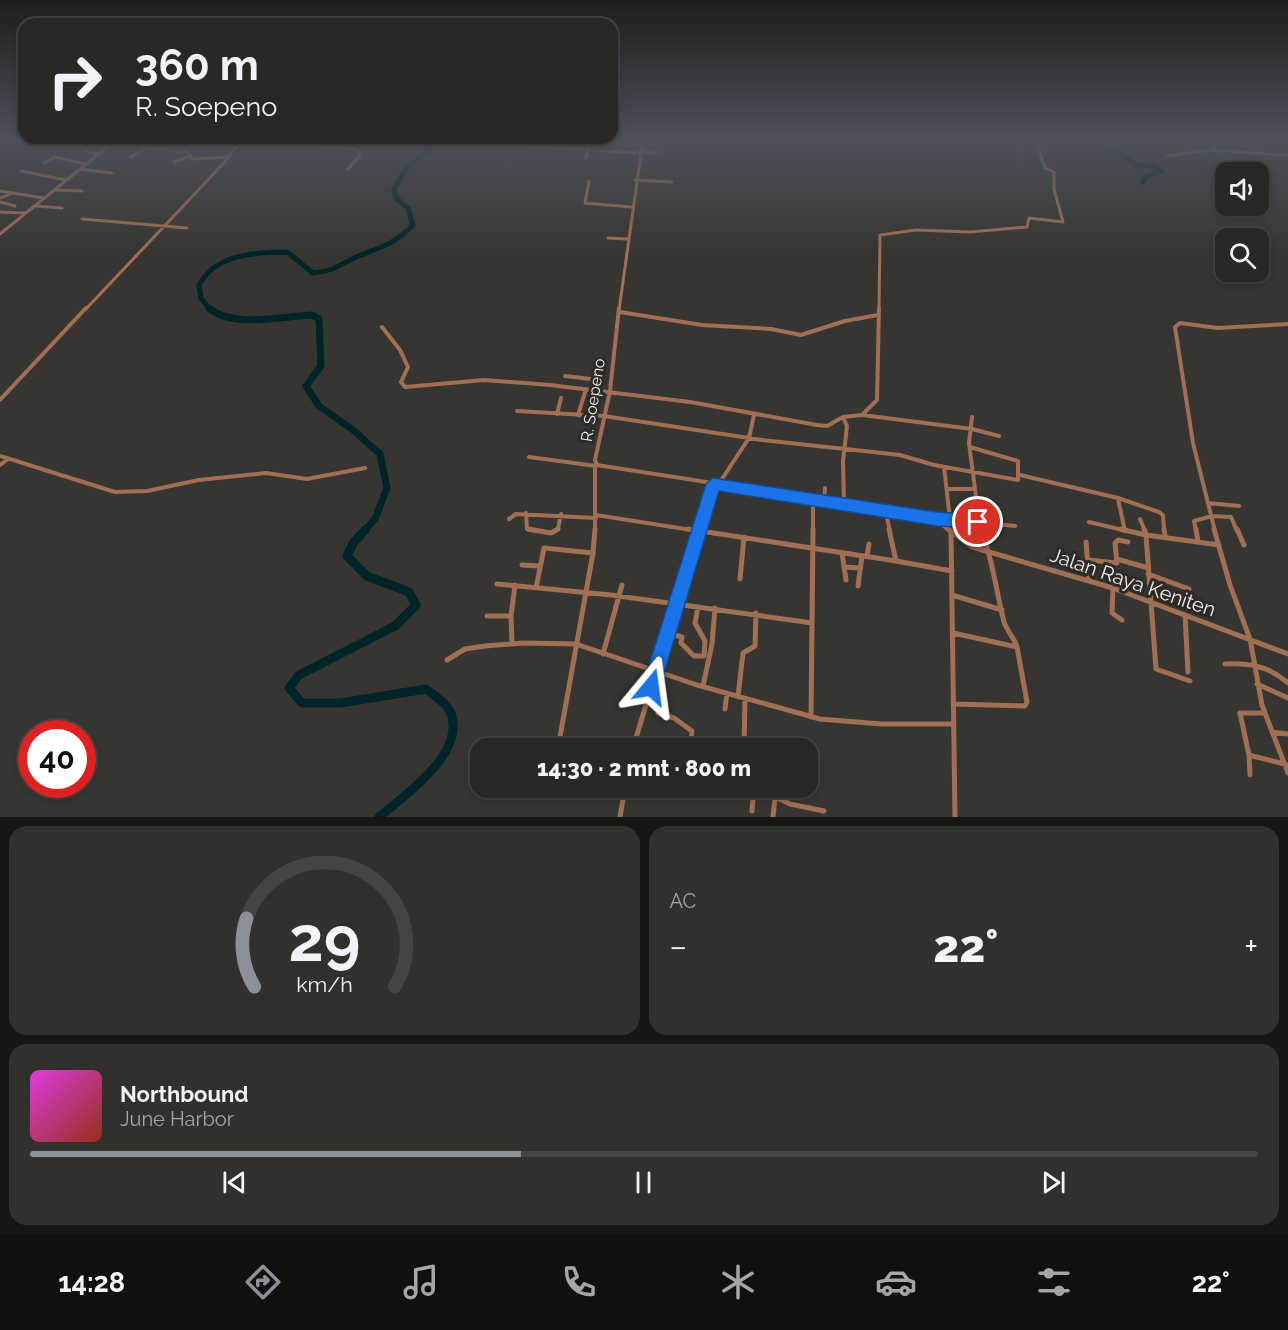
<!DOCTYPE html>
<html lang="id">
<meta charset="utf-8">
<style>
:root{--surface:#292825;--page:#31302d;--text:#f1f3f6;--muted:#a5a6a7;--line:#454442;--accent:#8c9099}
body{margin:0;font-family:Raleway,sans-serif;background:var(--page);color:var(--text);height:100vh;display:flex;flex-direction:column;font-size:22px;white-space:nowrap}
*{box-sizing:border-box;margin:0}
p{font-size:20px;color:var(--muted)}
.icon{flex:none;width:33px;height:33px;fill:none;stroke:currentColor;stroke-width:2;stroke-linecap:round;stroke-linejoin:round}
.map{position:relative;height:817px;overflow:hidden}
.drawer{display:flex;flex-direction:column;gap:9px;padding:9px;background:#171614;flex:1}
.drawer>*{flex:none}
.top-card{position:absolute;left:18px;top:18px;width:600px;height:126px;border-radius:18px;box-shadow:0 3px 9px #0003,0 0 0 2px var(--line);background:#292825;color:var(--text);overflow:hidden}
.controls{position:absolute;left:1215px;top:162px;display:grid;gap:12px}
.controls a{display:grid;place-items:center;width:54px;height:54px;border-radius:12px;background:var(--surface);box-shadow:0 3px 9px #0003,0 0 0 2px var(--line);font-size:30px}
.speed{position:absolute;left:18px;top:720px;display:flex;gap:12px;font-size:30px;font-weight:700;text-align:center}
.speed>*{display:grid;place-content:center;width:78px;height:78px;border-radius:50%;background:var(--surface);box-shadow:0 3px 9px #0003,0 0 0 2px var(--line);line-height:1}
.speed .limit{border:9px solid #d22;background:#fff;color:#111}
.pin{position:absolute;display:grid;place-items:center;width:51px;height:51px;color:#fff;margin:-26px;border:3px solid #fff;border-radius:50%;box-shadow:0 2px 6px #0007}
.me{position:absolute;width:66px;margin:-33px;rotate:16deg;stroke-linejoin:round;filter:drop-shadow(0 0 4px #0008)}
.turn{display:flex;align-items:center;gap:21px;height:126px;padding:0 18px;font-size:27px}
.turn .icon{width:78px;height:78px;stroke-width:2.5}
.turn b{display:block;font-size:42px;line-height:51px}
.big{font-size:45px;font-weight:800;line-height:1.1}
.drawer .tile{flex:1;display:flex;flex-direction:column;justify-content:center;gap:9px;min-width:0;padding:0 21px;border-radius:18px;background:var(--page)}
.drawer .dial{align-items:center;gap:0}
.dial svg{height:156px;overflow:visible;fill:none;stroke:var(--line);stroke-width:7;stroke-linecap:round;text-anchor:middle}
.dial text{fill:var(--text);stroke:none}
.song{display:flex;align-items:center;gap:18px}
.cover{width:72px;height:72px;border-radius:9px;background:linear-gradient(135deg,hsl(300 70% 55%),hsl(10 70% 35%))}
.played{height:6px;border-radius:3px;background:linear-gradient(90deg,var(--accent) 40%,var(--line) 40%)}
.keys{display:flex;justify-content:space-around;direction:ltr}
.heat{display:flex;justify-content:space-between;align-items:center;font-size:33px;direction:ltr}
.drawer .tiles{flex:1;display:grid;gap:9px;grid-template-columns:1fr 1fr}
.tile:last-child{grid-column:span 2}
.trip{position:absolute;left:470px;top:738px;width:348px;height:60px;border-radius:18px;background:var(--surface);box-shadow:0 3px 9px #0003,0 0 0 2px var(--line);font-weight:800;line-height:60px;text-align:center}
.menu{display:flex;height:96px;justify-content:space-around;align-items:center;background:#10100f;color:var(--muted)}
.menu .icon{width:42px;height:42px}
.menu .selected{color:var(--accent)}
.menu b{font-size:27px;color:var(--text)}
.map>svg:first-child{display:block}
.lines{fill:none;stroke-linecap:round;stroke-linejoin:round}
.stream{stroke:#002427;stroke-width:1.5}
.river-far2{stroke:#002427;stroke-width:5}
.river-far1{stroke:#002427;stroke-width:7}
.river{stroke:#002427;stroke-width:9}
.minor-far2{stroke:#a16f54;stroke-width:3}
.minor-far1{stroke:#a16f54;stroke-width:4}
.minor{stroke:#a16f54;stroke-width:5}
.route{fill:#1a73e8;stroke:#114b97;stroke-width:1.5}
.labels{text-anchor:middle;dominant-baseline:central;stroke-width:6;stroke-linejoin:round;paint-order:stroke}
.street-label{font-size:16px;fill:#f1efed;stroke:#2d2b27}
.near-street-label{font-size:20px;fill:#f1efed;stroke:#2d2b27}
</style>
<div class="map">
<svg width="1288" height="817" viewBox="0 0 1288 817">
<rect width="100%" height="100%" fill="#373531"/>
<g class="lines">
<path class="stream" d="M0 150 14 142 12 140"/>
<path class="river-far2" d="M1095 140 1137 165 1153 166 1162 171 1146 176 1143 182
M210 310 201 298 199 285C215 254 257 252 287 252L313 273C336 271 341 263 361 255 382 247 397 242 413 225L408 208 396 198 394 189 408 166 429 150 435 140"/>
<path class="river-far1" d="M209 308C234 329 282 316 312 315L319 319 321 366 306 386 319 406 353 430 380 454 387 488 375 519 364 531"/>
<path class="river" d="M366 529 354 542 347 556 367 576 409 592 416 605 395 626 299 675 289 688 302 703H340L426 689C434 695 445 702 450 711 468 752 405 795 379 817"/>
<path class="minor-far2" d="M284 140 357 150 360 155 348 169
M491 140H539
M539 140 535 147 640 153
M633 140 643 141
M1209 140 1217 151
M20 143 22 140
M468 143 469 140
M50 144 58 140
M145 148 188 152 192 159 227 157
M84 151 99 154
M641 152 656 153
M1168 156 1207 150 1288 155
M131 157 159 140
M586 158 591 140
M174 162 191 156
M44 163 55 157 86 164
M80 169 112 173
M21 171 66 180
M635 180 672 182
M589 181 585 203 631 207
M56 190 82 191
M0 191 44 198
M0 198 12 193
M0 202 15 206
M36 206 62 208
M0 212 25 213
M82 219 187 228
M0 234 116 140
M608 238 627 239
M85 310 222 165 242 140
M619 310 643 140
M879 310 880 235 916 230 970 232 1027 227 1029 218 1063 222 1054 189V172L1045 168 1036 140"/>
<path class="minor-far1" d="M619 308 610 391 595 460 597 465 932 517 950 531
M620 312 702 325 771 329 801 335 845 321 878 315
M382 327 400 350 408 367 401 382 405 387 484 380 550 385 690 402 817 425 827 426 843 417 862 415 972 429 999 436
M565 376 599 380
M0 400 86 308
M517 411 604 416 762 440 900 455 934 465 1018 480V461L970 447
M557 414 561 398
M578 415 586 389
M862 415 877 400 879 308
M843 417 847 426 843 461 844 504
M0 456 115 492 147 491 199 480 266 473 307 479 365 468
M529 457 596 466
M0 465 8 459
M944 467 950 519
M1020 475 1118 498 1159 512 1163 515 1164 531
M718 485 749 438 754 415
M948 489H975
M1118 499 1125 531
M824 501 825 488
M1208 503 1239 506
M885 509 890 531
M526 513 527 529 537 531
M596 515 698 531
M509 519 516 514 596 518
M937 519 979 520 969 443 972 417
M1140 519 1145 531
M1089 522 1127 531
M555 531 558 529 561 514
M595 531V467
M699 531 713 484
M813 531V499
M981 531 978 522 1015 526
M1196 531 1194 521 1212 516 1231 517 1237 531
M1215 531 1193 443 1175 327 1180 323 1218 328 1288 324"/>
<path class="minor" d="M528 529 551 533 558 529
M688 529 896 561
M889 529 896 561 952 571
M948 529 972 547 1113 588 1288 654
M1120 529 1146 535
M1144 529 1146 534
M1164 529 1165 536
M1196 529 1198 542
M1214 529 1230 585 1250 639 1262 705 1288 773
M1237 529 1244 545
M951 533 955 817
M1086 542 1089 580
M842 553 846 580
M867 556 869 544
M1117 559 1148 568
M1089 560 1117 563 1115 543 1118 540 1128 542
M522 565 539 566
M844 567 860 568
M1148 574 1189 589
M740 579 744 537
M497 584 611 595 812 623
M858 586 862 556
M536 588 544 548 593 553
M1113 588 1112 613 1122 620
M952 595 1002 610
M1185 615 1188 672
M487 616H511
M668 633 682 637 681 643 694 656H704L705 641 695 623 698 607
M953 633 1017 647C1014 637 1007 631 1004 622 996 591 993 560 981 529
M512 643 511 616 515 585
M603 654 622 585
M447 660 465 649 485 646 523 643 576 644 697 685 820 719 881 724H953
M1225 664C1250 663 1269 666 1288 683
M1190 681 1156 669 1146 535 1219 545
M1257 684 1288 698
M703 686 712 644 715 608
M738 697 743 653 755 646 756 613
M953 704 1025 706 1027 702 1017 647
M725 709 727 693
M658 713 674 718 692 731 690 748
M1265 713H1240L1249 755 1288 765
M811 717 813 529
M1272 732 1288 734
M679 742 691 745
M558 748 593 553 595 529
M633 748 699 529
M744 748 745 699
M1249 755 1250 775
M757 788 790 804 824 811
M752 811 754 788
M620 817 625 788
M773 817 775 798"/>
</g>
<linearGradient id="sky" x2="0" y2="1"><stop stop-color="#1e1d1b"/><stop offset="0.55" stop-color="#4d515a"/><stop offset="1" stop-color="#4d515a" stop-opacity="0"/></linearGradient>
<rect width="1288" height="254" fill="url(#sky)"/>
<path class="route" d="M713 478 937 512 978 515 984 517 986 522 984 526 978 528 937 526 719 491 660 687 657 694 651 696 644 694 642 687 706 484Z"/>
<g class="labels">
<g class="street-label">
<text transform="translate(593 400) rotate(-81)">R. Soepeno</text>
</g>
<g class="near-street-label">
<text transform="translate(1133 582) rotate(19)">Jalan Raya Keniten</text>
</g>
</g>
</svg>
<div class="controls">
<a><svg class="icon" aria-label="sound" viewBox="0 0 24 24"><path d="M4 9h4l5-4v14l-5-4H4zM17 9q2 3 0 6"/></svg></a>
<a><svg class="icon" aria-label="search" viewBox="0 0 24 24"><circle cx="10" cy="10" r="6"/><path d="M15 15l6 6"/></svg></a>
</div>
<div class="speed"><div class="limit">40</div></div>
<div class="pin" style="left:978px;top:522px;background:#d93025"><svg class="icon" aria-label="arrive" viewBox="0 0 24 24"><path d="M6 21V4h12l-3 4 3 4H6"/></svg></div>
<svg class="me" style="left:651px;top:687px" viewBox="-20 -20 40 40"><path d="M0-17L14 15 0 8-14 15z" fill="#1a73e8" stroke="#fff" stroke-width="4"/></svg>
<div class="trip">14:30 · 2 mnt · 800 m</div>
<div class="top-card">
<div class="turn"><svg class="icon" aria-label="right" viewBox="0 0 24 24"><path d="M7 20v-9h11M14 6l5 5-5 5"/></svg><div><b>360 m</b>R. Soepeno</div></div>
</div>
</div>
<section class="drawer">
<div class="tiles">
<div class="tile dial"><svg viewBox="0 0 100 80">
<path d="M14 69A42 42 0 1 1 86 69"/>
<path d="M14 69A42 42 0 0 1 10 34" stroke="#8c9099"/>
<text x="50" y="56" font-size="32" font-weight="700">29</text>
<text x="50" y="72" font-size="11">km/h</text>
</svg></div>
<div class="tile"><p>AC</p>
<div class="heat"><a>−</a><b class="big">22°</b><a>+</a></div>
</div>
<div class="tile">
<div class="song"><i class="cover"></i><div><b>Northbound</b><p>June Harbor</p></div></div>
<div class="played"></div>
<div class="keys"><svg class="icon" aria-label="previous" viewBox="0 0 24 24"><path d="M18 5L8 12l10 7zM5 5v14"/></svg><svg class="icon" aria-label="pause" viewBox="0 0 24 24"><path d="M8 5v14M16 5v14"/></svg><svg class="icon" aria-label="next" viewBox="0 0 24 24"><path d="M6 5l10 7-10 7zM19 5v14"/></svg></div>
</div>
</div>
</section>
<nav class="menu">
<b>14:28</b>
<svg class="icon selected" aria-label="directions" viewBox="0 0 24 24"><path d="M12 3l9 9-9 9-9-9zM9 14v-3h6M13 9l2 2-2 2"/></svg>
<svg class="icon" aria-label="music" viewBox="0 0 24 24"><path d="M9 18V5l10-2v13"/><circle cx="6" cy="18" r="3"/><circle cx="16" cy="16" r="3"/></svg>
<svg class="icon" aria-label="phone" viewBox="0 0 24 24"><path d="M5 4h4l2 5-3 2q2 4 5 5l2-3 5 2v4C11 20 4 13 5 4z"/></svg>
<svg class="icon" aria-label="climate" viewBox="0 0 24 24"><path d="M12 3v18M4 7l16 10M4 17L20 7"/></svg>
<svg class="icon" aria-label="car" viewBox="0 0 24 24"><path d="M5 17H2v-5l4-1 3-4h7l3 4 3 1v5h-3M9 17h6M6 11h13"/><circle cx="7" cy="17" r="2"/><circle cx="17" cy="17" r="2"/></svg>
<svg class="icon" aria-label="filters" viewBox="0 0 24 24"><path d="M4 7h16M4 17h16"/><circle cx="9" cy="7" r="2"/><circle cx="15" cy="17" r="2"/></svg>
<b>22°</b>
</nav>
